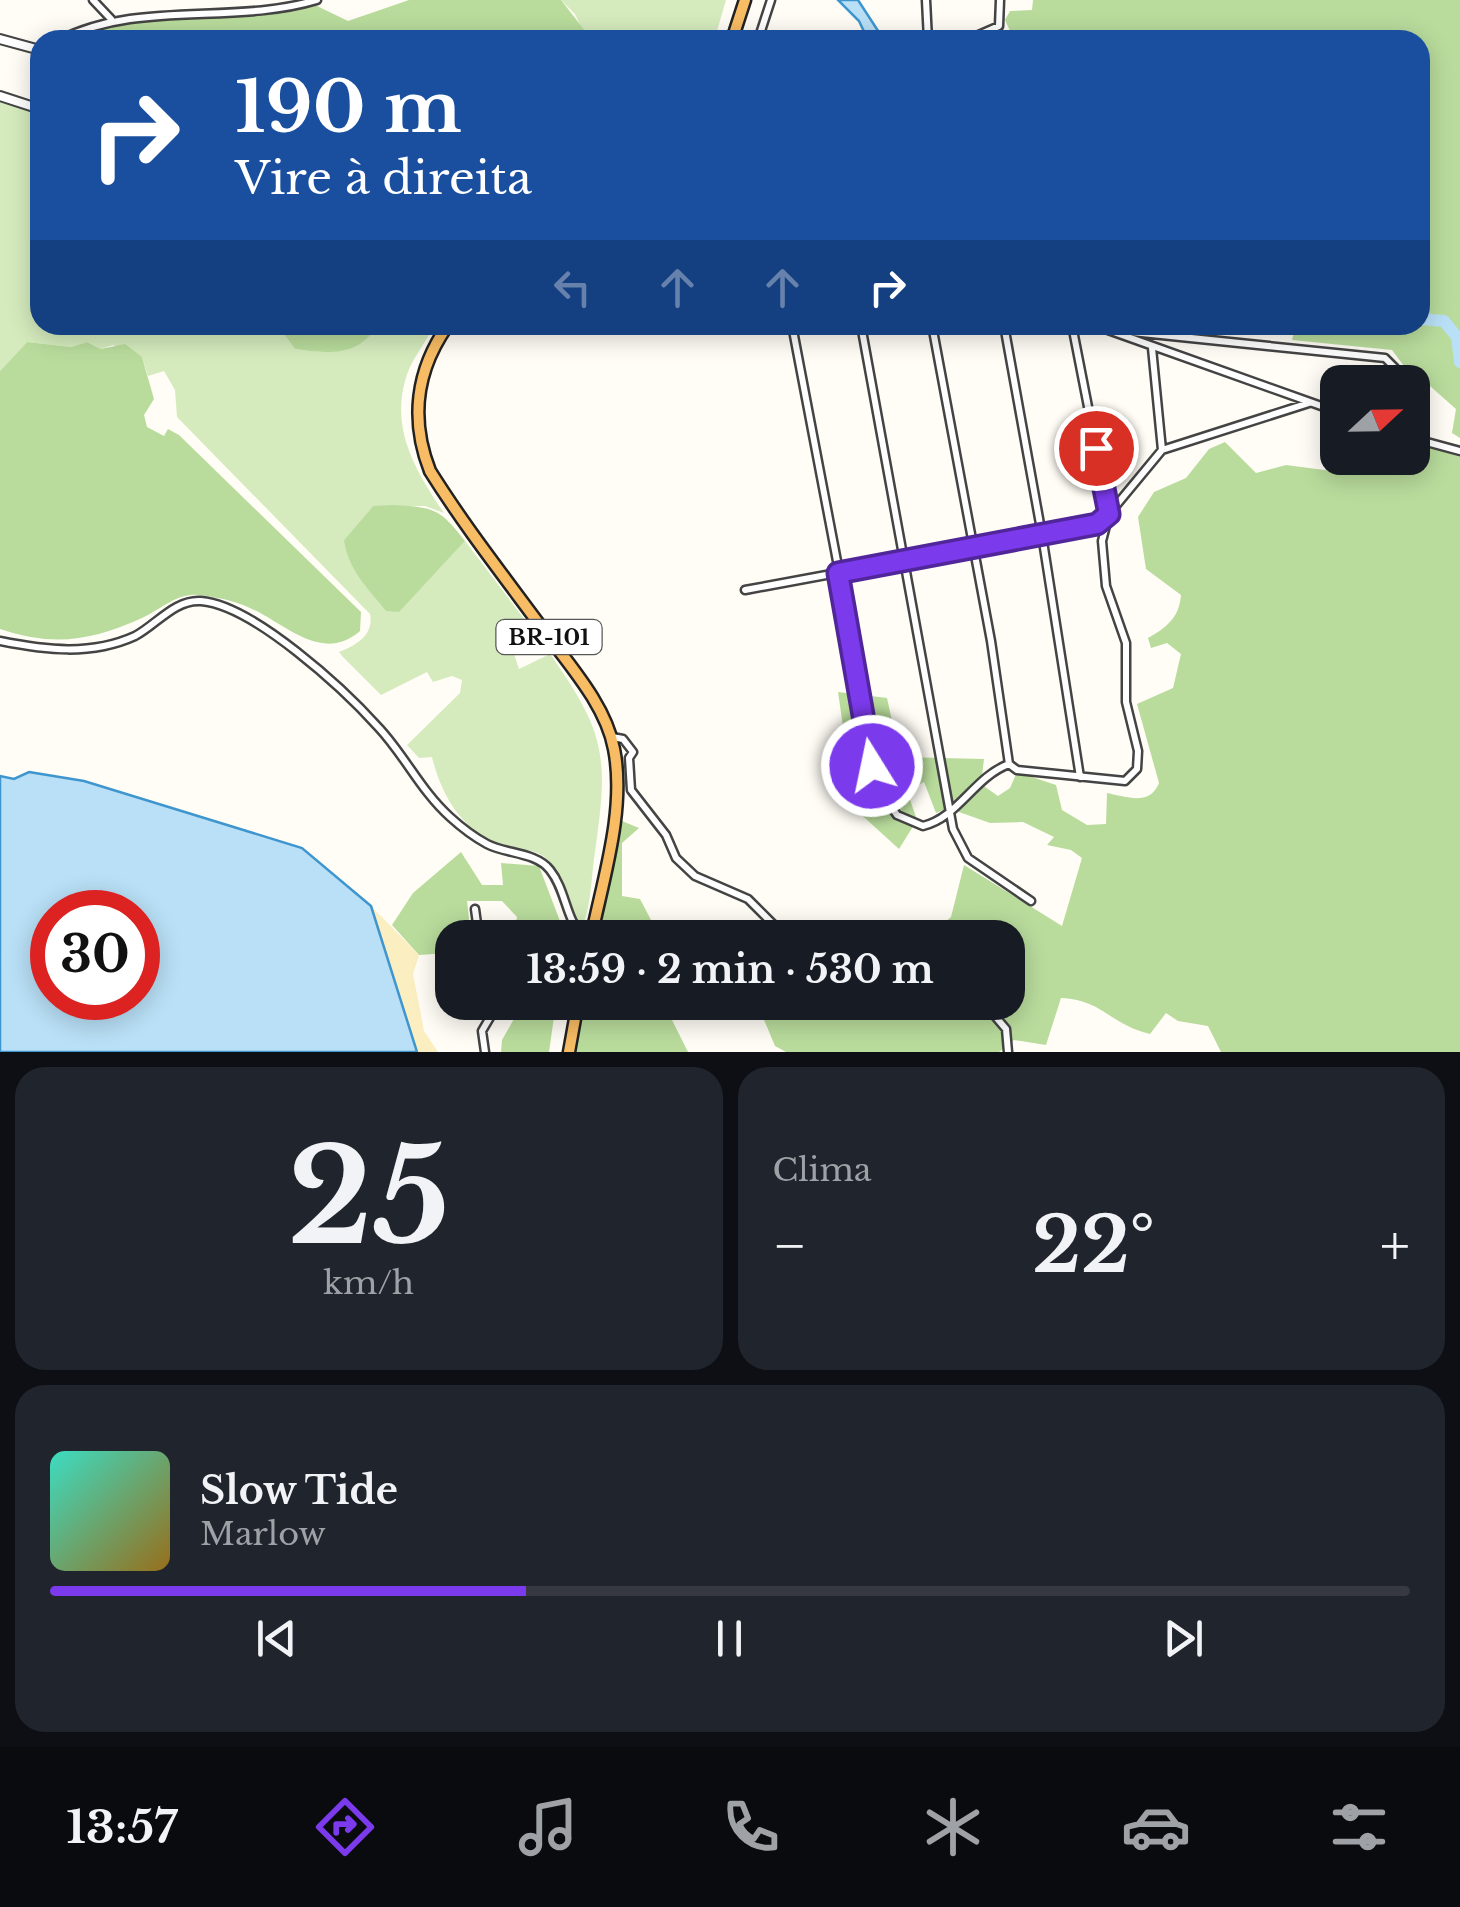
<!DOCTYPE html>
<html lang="pt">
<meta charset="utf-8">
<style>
:root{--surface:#171b24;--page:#20242c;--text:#f1f3f6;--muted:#9ea1a6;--line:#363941;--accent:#7c3aed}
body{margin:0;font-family:"Libre Baskerville",serif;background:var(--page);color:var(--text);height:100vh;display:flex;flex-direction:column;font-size:38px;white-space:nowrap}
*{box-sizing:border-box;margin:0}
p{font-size:32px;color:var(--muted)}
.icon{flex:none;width:55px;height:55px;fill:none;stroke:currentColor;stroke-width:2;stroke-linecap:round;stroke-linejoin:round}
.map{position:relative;height:1052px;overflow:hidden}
.sheet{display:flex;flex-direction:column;gap:15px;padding:15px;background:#0d0f14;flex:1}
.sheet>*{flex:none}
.banner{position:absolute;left:30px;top:30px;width:1400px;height:305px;border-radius:30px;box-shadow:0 5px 25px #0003;background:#1a4fa0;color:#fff;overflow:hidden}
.needle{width:65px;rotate:68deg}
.buttons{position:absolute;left:1320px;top:365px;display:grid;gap:20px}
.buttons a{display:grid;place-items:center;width:110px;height:110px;border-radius:20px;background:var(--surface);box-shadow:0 5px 25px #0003;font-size:50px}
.speed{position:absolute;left:30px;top:890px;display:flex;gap:20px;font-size:50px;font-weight:700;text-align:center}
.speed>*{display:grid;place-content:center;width:130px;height:130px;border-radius:50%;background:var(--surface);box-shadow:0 5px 25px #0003;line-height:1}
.speed .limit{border:15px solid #d22;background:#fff;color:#111}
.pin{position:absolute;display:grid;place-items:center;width:85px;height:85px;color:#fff;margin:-42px;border:5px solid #fff;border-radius:50%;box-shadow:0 2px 10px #0007}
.me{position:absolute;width:110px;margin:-55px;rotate:350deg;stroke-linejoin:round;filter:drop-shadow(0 0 8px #0008)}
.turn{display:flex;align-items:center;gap:35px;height:210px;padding:0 40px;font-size:45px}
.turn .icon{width:130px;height:130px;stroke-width:2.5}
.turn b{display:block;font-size:70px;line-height:85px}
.lanes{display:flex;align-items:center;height:95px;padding:0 40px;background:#0003;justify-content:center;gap:50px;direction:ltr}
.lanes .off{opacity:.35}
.big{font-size:75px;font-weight:700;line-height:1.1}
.sheet .widget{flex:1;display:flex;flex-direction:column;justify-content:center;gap:15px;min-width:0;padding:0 35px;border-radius:30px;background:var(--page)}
.sheet .dial{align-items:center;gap:0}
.dial b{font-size:130px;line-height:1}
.song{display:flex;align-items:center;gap:30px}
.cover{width:120px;height:120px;border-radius:15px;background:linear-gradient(135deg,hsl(170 70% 55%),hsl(40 70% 35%))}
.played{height:10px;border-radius:5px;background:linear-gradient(90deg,var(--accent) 35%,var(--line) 35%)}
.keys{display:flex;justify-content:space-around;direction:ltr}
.heat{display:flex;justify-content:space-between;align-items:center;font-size:55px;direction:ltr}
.sheet .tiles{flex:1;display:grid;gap:15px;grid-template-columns:1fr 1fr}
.widget:last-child{grid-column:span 2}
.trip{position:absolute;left:435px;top:920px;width:590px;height:100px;border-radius:30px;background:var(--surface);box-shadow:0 5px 25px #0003;font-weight:700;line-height:100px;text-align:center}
.tabs{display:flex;height:160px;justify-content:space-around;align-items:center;background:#090b0e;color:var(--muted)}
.tabs .icon{width:70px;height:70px}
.tabs .on{color:var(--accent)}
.tabs b{font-size:45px;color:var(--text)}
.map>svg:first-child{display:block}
.green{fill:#d5ebbd}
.forest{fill:#b9dc9c}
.sand{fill:#fbeec1}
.water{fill:#b9e0f7;stroke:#3f96cf;stroke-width:2.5;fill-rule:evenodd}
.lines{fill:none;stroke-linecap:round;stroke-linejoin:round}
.river{stroke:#b9e0f7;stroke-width:12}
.minor-casing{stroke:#444;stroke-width:11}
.tertiary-casing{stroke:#444;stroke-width:12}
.trunk-casing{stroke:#222;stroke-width:15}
.minor{stroke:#fff;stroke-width:6}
.tertiary{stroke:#fff;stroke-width:8}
.trunk{stroke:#f7bc64;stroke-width:10}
.route-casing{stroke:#51269a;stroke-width:25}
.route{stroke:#7c3aed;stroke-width:18}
.labels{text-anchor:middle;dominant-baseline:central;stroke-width:10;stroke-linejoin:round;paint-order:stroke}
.shield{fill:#fff;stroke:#585858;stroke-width:2.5}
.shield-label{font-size:22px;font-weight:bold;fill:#111}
</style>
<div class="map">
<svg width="1460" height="1052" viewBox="0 0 1460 1052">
<rect width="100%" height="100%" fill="#fffdf5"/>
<path class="green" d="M561 0H726L717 31 701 40H587L575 14Z
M0 100 40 110V325H277L295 349C329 354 356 356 378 325H434C425 345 410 360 405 381 391 431 417 473 444 513L425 506H373L344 540 422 587 465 541 531 628 510 642 519 669 550 654C609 737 608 760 594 859 591 881 591 909 581 929L575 927C568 907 562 879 549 862 539 848 521 851 507 847 464 836 441 795 432 757L419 758 407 745 460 693 462 680 452 676 433 682 427 672 381 695 342 656 339 652C357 645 374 635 370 614L177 417 175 390 164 371 148 376 142 357 113 345 101 349 87 342 71 347 27 342 0 371Z"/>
<path class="forest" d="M409 0H561L589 36 587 40C524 40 450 32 389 40H65C138 0 235 27 315 5L348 21Z
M1033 0H1460V438L1452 433 1456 409 1430 386 1425 405 1413 412 1412 382H1404L1410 374 1392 350 1292 340 1296 325H1420V40H1014L1005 20 1010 11 1032 10Z
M277 325H378C357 357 330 354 295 349Z
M27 342 71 347 87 342 101 349 125 344 142 357 154 399 144 415 147 427 164 436 168 429 179 435 361 612 360 631C322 664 286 624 250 608 233 600 216 597 198 595 177 593 160 610 142 618 90 641 55 647 0 629V371Z
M1413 441 1460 457V1052H1221L1208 1026 1178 1021 1166 1013 1150 1034C1109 1024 1103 1000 1061 998L1046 1045 1014 1040 999 1052H786L775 1046 757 1003H859L895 1020 910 1003 1008 1002V938L928 937 951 917 964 865 1062 926 1082 858 1071 850 1047 845 1054 837 1023 822 990 823 959 812V804L936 813 924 782 907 791 917 820 899 849 855 809 838 692 887 698 900 757 984 759 981 784 998 796 1010 788 1017 772 1056 785 1062 810 1087 825 1106 824 1107 793C1127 797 1150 806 1159 783L1137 704 1173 688 1181 654 1167 643 1151 648 1148 638C1167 627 1179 618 1181 595L1146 569 1138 517 1154 492 1186 478 1209 449 1225 442 1256 473 1286 465 1332 471 1365 465 1379 458H1412Z
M392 505C433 507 440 508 465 541L399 612 386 611C368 588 348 570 344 540L373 506Z
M622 821 639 828 622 843V896L640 899 660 937 595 938 614 829Z
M461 852 482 885H503L501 863 539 866 566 937H512L517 917 502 901H467L471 937 445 942 448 953 419 955 392 925 413 893Z
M580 1002 672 1003 668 1012 688 1052H572Z
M523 1003H556L549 1052H501L502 1040Z"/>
<path class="sand" d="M371 906 419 955 413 974 424 1031 438 1052H417Z"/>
<path class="water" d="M838 0H858L884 40H868L859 21Z
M29 772 84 781 302 848 371 906 417 1052H0V776L14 779ZM138 912V998H52V912Z"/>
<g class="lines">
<path class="river" d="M1420 319 1444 321 1457 337 1460 362"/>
<defs>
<path id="minor" d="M93 0 111 19
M926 0 928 40
M60 40C138 0 234 25 317 0
M758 40 771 0
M967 40 999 26 1000 0
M792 325 881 792 897 815 923 826C958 818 974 777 1009 764
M861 325 953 829 968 858 1031 901
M932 325 991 641 1009 764 1017 770 1125 781 1137 769 1138 751 1126 702V643L1106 586 1102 541 1109 514 1162 450
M1004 325 1042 535 1097 524 1109 514 1072 325
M1094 325 1338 412
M1103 329 1385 358 1395 368 1393 382
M1152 348 1162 450 1309 403
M1412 438 1460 451
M745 590 1042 535 1080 777
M0 641C45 650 91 656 135 636 156 625 175 599 201 601 253 605 344 689 379 728 405 756 421 791 450 817 461 827 474 837 487 844 506 854 536 852 550 870 566 890 565 917 583 938
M612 737 623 739 633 752 629 758 631 790 666 835 676 858 695 876 748 899 787 938
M475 909 479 938
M876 1002C899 1016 920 1010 945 1002
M983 1002 1006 1029 1008 1052
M485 1052 482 1031 499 1002"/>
<path id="tertiary" d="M0 39 40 50
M0 96 40 109"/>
<path id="trunk" d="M732 40 745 0
M448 325C416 370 410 420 430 471 465 527 506 579 545 632 571 667 606 706 614 749 626 809 603 879 591 938
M569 1052 578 1002"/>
</defs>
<use href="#minor" class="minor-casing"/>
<use href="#tertiary" class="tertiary-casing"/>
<use href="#trunk" class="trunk-casing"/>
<use href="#minor" class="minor"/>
<use href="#tertiary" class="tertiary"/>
<use href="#trunk" class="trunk"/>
</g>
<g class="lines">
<defs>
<path id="route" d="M872 766 838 573 1097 524 1109 514 1096 448"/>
</defs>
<use href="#route" class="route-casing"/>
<use href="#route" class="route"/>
</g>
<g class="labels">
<rect class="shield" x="496.5" y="620" width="105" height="34" rx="8"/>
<g class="shield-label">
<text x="549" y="637">BR-101</text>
</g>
</g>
</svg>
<div class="buttons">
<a><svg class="needle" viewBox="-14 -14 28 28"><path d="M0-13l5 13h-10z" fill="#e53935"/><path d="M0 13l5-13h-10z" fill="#9ea1a6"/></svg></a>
</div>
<div class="speed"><div class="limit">30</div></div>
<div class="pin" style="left:1096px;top:448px;background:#d93025"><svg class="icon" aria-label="arrive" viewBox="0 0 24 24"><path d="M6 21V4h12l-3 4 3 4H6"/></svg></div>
<svg class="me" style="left:872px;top:766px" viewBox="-20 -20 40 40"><circle r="17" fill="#7c3aed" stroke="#fff" stroke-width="3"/><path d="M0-11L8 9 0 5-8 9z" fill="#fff"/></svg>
<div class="trip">13:59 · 2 min · 530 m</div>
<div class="banner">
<div class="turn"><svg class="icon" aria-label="right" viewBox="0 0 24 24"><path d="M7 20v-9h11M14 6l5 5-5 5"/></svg><div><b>190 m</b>Vire à direita</div></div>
<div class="lanes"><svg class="icon off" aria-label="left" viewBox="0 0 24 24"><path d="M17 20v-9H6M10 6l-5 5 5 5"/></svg><svg class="icon off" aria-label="ahead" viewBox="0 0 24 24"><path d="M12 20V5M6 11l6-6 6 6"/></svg><svg class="icon off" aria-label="ahead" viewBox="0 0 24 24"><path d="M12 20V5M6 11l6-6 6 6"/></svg><svg class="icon" aria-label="right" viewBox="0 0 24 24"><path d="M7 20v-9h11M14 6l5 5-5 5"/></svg></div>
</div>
</div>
<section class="sheet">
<div class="tiles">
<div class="widget dial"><b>25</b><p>km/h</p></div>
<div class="widget"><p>Clima</p>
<div class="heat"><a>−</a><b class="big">22°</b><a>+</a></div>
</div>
<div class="widget">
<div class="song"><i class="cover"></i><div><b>Slow Tide</b><p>Marlow</p></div></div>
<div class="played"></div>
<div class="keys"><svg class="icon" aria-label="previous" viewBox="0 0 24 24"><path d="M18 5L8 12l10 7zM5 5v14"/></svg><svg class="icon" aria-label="pause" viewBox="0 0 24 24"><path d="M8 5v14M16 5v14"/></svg><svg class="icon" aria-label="next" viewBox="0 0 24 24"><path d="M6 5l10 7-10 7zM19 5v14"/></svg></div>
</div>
</div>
</section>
<nav class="tabs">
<b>13:57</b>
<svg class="icon on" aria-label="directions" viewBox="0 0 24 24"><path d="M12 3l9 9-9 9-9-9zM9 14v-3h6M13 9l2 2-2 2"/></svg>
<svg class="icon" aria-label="music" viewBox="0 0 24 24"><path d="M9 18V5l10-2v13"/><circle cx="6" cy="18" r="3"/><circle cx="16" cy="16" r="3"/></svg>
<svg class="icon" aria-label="phone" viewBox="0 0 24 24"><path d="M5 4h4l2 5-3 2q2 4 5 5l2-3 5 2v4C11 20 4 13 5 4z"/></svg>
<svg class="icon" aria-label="climate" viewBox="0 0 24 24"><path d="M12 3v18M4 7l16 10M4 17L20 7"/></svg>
<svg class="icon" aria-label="car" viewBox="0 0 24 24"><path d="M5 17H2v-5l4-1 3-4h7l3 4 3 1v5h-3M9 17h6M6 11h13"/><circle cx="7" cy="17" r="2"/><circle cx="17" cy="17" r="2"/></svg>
<svg class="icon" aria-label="filters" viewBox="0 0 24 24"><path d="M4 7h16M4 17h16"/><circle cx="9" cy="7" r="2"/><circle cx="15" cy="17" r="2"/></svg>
</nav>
